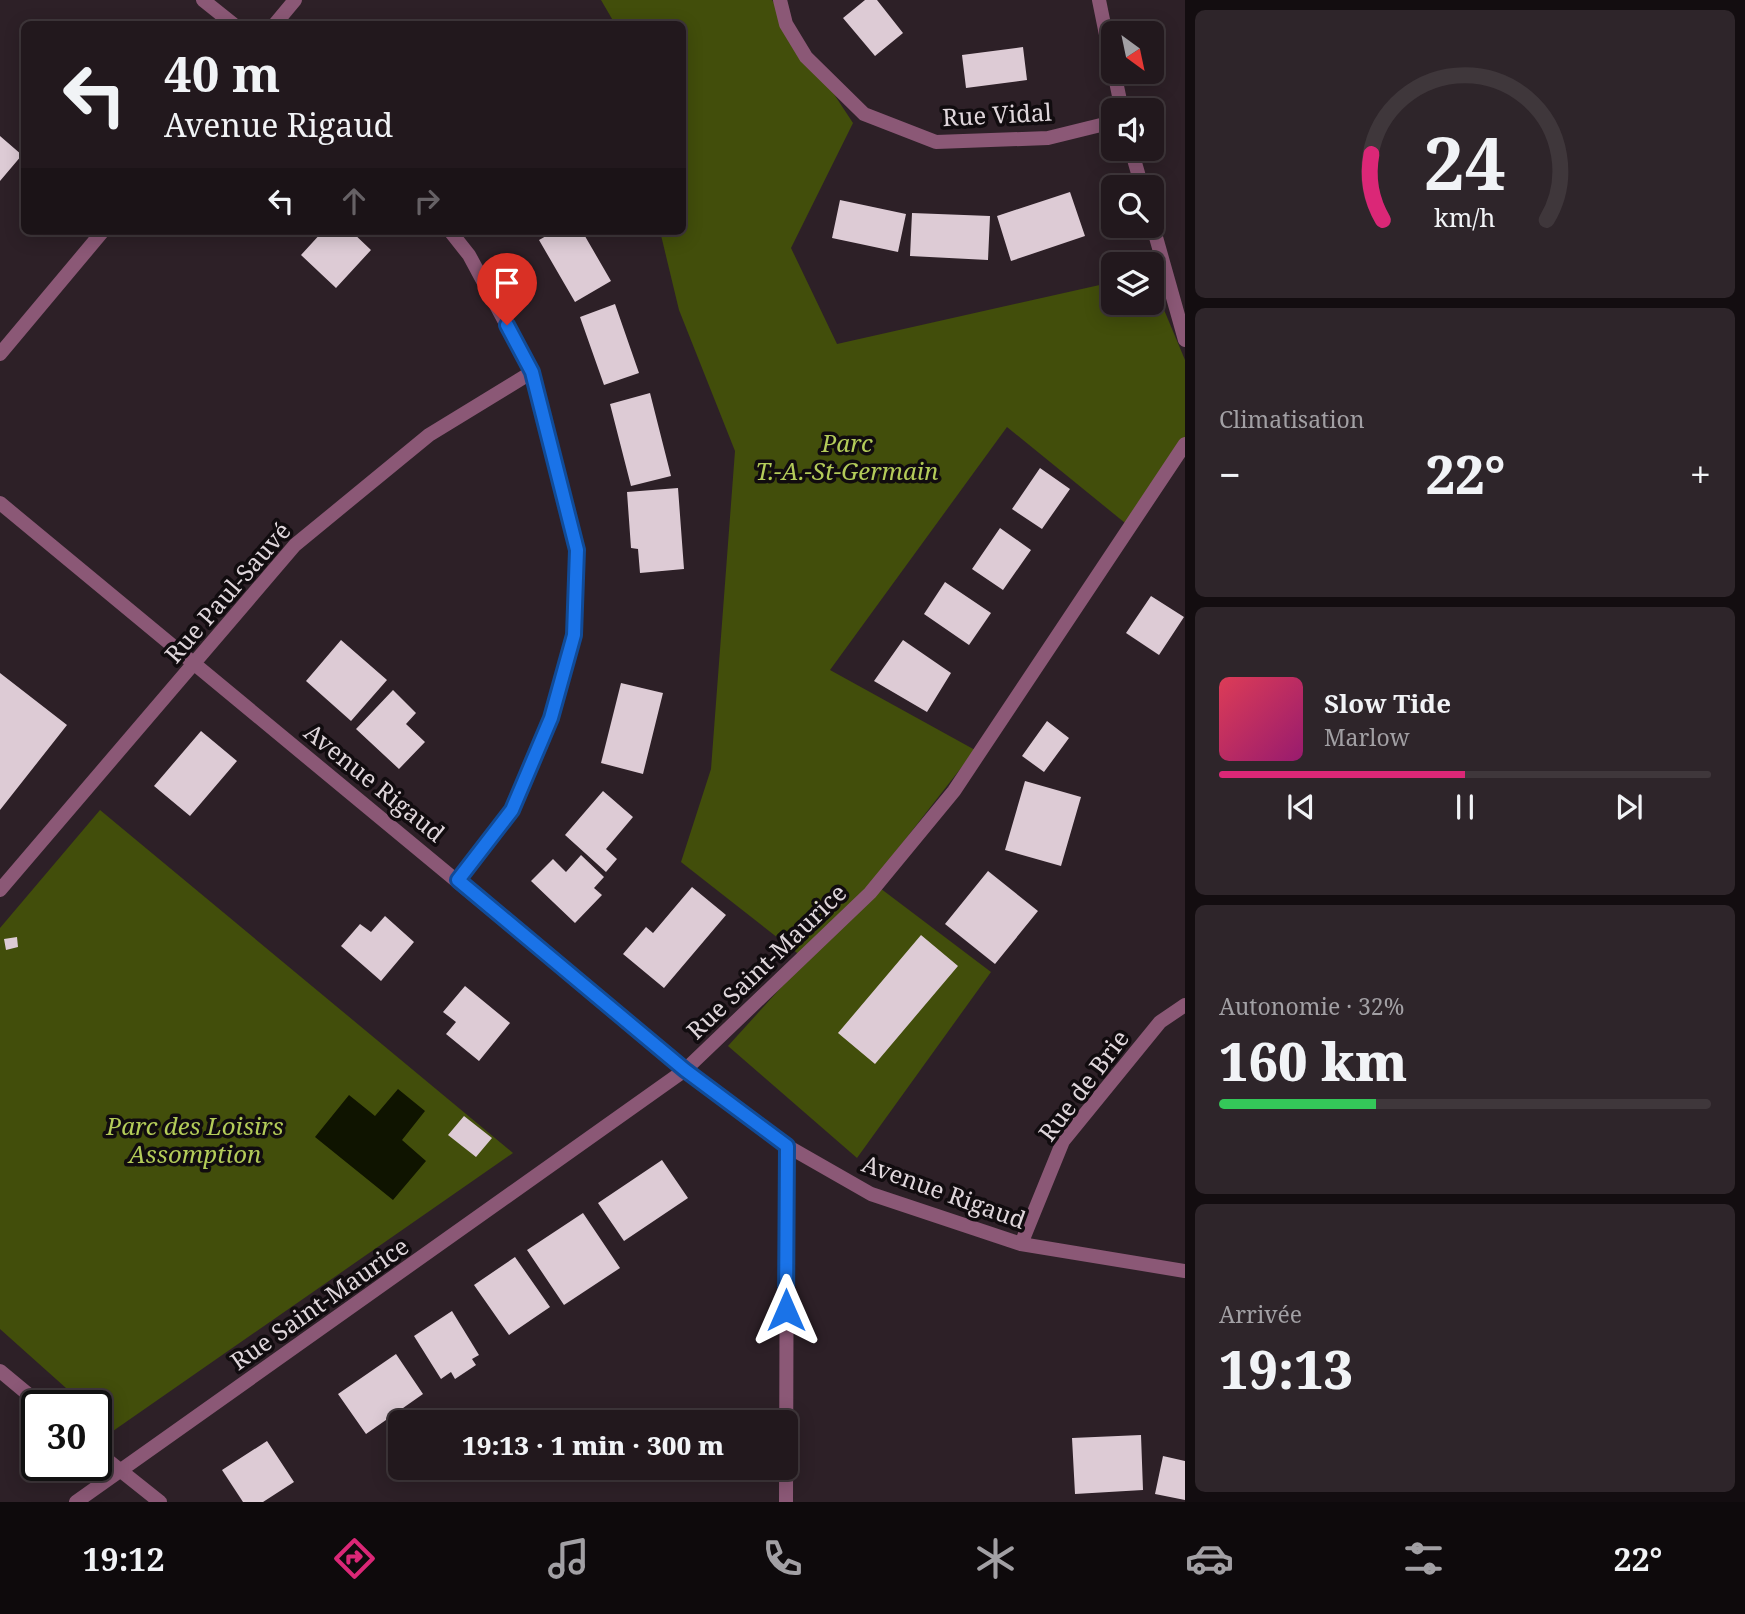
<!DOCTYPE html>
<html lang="fr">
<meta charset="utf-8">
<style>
:root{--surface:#22181d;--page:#2e252a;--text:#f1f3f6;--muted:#a2a0a4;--line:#3f373b;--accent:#db2777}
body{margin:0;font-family:"Noto Serif",serif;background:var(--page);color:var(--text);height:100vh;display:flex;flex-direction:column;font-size:26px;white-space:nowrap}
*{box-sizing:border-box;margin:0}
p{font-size:23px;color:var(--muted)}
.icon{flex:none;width:38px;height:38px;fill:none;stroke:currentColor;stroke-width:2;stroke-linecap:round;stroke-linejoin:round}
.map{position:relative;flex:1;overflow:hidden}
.drawer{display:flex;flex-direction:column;gap:10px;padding:10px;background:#130d10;width:560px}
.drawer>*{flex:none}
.top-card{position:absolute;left:21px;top:21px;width:665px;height:214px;border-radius:10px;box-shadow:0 4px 18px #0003,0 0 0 2px var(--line);background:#22181d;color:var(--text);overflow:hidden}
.needle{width:46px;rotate:147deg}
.fabs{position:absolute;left:1101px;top:21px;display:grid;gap:14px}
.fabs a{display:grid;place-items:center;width:63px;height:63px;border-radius:10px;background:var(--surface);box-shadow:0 4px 18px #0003,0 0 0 2px var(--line);font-size:35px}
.speed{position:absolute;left:21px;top:1390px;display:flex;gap:14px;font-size:35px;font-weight:700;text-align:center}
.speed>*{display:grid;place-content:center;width:91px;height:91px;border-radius:50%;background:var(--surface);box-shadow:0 4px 18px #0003,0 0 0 2px var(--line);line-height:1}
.speed .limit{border:4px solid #111;border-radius:10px;background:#fff;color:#111}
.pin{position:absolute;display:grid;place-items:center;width:60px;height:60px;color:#fff;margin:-72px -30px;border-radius:50% 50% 50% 0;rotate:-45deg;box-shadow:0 0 7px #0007}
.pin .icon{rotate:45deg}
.me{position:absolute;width:77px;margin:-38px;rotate:0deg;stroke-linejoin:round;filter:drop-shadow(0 0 5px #0008)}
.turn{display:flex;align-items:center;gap:24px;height:147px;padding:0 28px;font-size:32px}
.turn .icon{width:91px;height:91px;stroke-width:2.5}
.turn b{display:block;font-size:49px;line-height:60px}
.lanes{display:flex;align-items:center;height:66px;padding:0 28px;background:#0003;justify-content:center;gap:35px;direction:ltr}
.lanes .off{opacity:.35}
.big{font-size:52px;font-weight:800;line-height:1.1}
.drawer .widget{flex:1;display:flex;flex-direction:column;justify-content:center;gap:10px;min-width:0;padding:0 24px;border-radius:10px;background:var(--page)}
.drawer .dial{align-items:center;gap:0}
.dial svg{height:182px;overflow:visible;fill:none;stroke:var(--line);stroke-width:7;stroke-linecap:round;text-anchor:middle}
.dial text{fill:var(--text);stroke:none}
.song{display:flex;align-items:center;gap:21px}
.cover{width:84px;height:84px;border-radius:10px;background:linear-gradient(135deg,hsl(350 70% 55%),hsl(320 70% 35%))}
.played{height:7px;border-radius:4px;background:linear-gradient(90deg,var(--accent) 50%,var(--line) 50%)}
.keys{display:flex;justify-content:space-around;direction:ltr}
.heat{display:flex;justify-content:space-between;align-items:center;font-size:38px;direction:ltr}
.charge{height:10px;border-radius:5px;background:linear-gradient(90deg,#34c759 32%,var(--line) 0)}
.trip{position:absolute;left:388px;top:1410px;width:410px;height:70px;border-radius:10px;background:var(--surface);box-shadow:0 4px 18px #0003,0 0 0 2px var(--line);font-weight:800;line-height:70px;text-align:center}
.dock{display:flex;height:112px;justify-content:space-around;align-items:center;background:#0e0a0c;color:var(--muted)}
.dock .icon{width:49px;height:49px}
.dock .on{color:var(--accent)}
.dock b{font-size:32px;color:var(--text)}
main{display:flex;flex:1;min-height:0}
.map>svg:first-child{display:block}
.green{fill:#424e0b}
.water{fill:#0f1400}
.building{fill:#ddcbd5}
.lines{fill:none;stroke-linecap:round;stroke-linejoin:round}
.minor{stroke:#8b5876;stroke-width:14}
.tertiary{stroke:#8b5876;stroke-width:14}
.route-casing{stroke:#114b97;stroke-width:18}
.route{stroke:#1a73e8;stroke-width:12}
.labels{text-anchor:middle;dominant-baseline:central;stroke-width:7;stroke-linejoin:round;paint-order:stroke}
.street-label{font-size:24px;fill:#dfd6db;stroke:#110c0f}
.park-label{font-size:24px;font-style:italic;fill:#b3cb59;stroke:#110c0f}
</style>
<main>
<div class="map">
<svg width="1185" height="1502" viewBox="0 0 1185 1502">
<rect width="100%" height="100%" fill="#2d2027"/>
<path class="green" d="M601 0H772L853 123 791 248 837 344 1113 282V303H1152V281L1185 360V444L1130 527 1007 427 830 670 975 750 872 882 991 972 857 1158 728 1046 806 960 681 862 711 769 735 451 679 310 660 231H682V24H615Z
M100 810 513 1153 113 1431 96 1416V1405H85L0 1329V928Z"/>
<path class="water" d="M398 1089 425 1111 402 1140 426 1161 393 1200 315 1137 349 1095 375 1116Z"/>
<path class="building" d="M865 0H877L903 33 875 56 843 18Z
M1023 47 1027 80 966 88 962 55Z
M0 136 22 155 0 181Z
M1070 192 1085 236 1011 261 997 216Z
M840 200 906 214 898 252 832 238Z
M912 213 990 216 988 260 910 256Z
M323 231H351L371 250 336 288 301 255Z
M555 231H582L611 281 575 302 539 240Z
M615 304 639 373 604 385 580 317Z
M650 393 671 476 631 486 610 404Z
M1040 468 1070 489 1042 529 1012 509Z
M678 488 684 569 640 573 638 549 631 548 627 492Z
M1000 528 1031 550 1003 590 972 569Z
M945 582 991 613 969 645 924 614Z
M1151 596 1184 617 1159 655 1126 633Z
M341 640 387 680 351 721 306 681Z
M903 640 951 673 927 712 874 681Z
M0 673 67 725 0 810Z
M621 683 663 693 643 774 601 763Z
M393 690 416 713 406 724 425 742 399 769 356 729Z
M1047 721 1069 738 1044 772 1022 756Z
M201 731 237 761 190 816 154 786Z
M1025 781 1081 797 1061 866 1005 850Z
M603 791 633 817 606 849 617 859 606 872 565 835Z
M581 855 604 877 594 888 602 895 575 923 531 881 553 859 566 872Z
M988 871 1038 911 995 964 945 924Z
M692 887 726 915 664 988 623 954 646 927 653 933Z
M385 916 414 942 381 981 341 946 360 924 371 932Z
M921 935 958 966 875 1064 838 1033Z
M17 937 18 947 6 950 4 939Z
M465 986 510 1023 479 1061 446 1034 456 1022 443 1012Z
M464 1116 492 1138 476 1157 448 1135Z
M662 1160 688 1198 624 1241 598 1203Z
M583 1213 620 1268 564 1305 527 1250Z
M515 1257 550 1307 509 1335 474 1285Z
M452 1311 479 1355 472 1359 476 1365 455 1379 451 1372 441 1379 414 1336Z
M396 1354 423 1394 366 1434 338 1394Z
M1141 1435 1143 1490 1075 1494 1072 1438Z
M267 1441 294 1482 263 1502H243L222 1470Z
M1163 1456 1185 1461V1500L1155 1494Z"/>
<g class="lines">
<path class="minor" d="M203 0 233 24
M780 0 786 24 806 57 864 114 936 142 1048 138 1113 122
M275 24 295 0
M450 231 469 255 532 372 577 550 574 635 551 717 512 810 459 880
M0 354 103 231
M0 503 685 1070 787 1146 871 1194 1021 1244 1185 1271
M0 890 295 545 429 435 532 372
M1021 1244 1063 1141 1160 1022 1185 1005
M0 1371 41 1405
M96 1451 160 1502
M786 1502 787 1146"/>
<path class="tertiary" d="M1099 0 1113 69
M1114 72 1122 110
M1131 149 1142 187
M1152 223 1185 340
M76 1502 685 1070 870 893 954 791 1185 444"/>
</g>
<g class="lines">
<defs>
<path id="route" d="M507 325 532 372 577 550 574 635 551 718 512 810 458 880 685 1070 787 1146 786 1310"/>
</defs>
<use href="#route" class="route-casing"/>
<use href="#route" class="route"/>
</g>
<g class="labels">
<g class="street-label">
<text transform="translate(997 114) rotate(-3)">Rue Vidal</text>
<text transform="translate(227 592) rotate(-49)">Rue Paul-Sauvé</text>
<text transform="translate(375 782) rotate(39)">Avenue Rigaud</text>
<text transform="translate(766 961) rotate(-44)">Rue Saint-Maurice</text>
<text transform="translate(1083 1085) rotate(-53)">Rue de Brie</text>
<text transform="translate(944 1191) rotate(20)">Avenue Rigaud</text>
<text transform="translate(319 1303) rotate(-35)">Rue Saint-Maurice</text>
</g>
<g class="park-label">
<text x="847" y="442">Parc<tspan x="847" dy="28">T.-A.-St-Germain</tspan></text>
<text x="195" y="1125">Parc des Loisirs<tspan x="195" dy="28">Assomption</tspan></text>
</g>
</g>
</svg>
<div class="fabs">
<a><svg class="needle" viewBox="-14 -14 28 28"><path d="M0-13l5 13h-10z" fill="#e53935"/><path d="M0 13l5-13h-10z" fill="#a2a0a4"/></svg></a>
<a><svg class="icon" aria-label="sound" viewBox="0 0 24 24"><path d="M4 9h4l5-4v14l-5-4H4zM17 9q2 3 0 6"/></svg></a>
<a><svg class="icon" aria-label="search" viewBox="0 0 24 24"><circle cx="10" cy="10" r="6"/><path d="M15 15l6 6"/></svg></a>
<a><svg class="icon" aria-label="layers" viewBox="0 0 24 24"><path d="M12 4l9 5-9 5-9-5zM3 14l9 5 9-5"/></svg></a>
</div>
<div class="speed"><div class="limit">30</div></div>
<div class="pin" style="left:507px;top:325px;background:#d93025"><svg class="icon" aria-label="arrive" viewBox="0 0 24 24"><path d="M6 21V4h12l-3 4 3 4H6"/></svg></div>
<svg class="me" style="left:786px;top:1310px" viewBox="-20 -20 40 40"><path d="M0-17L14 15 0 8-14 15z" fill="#1a73e8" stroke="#fff" stroke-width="4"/></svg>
<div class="trip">19:13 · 1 min · 300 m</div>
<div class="top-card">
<div class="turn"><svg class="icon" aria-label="left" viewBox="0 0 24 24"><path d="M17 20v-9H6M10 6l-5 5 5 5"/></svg><div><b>40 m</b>Avenue Rigaud</div></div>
<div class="lanes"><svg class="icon" aria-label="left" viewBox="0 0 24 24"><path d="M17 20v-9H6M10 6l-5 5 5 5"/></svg><svg class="icon off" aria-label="ahead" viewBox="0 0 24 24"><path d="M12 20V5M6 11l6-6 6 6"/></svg><svg class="icon off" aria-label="right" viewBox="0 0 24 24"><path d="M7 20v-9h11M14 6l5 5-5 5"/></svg></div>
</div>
</div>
<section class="drawer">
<div class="widget dial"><svg viewBox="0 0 100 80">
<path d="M14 69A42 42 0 1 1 86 69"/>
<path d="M14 69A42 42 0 0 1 9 40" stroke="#db2777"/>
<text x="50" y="56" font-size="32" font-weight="700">24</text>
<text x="50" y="72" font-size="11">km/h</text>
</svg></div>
<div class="widget"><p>Climatisation</p>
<div class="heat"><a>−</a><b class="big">22°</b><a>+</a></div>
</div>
<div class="widget">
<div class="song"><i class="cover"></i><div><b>Slow Tide</b><p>Marlow</p></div></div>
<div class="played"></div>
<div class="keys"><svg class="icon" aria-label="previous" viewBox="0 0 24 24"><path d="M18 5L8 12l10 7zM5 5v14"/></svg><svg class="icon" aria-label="pause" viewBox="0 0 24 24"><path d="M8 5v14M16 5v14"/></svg><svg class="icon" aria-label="next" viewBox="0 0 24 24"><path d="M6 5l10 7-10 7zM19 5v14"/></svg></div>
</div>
<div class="widget"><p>Autonomie · 32%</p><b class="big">160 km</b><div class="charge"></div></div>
<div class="widget"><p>Arrivée</p><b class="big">19:13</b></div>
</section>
</main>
<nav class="dock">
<b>19:12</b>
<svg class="icon on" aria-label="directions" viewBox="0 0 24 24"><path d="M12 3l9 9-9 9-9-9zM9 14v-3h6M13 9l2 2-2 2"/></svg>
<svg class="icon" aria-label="music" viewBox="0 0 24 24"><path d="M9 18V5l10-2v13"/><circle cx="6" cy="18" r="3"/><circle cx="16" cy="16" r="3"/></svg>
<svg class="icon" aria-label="phone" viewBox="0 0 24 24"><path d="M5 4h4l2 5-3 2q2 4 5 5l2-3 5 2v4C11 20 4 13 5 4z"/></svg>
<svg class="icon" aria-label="climate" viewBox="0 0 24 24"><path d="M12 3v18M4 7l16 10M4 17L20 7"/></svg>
<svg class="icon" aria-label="car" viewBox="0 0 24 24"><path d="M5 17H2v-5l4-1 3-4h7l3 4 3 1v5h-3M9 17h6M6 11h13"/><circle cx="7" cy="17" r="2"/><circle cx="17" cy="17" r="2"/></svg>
<svg class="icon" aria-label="filters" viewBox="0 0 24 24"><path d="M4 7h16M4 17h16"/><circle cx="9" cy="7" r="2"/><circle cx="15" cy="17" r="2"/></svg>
<b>22°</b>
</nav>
